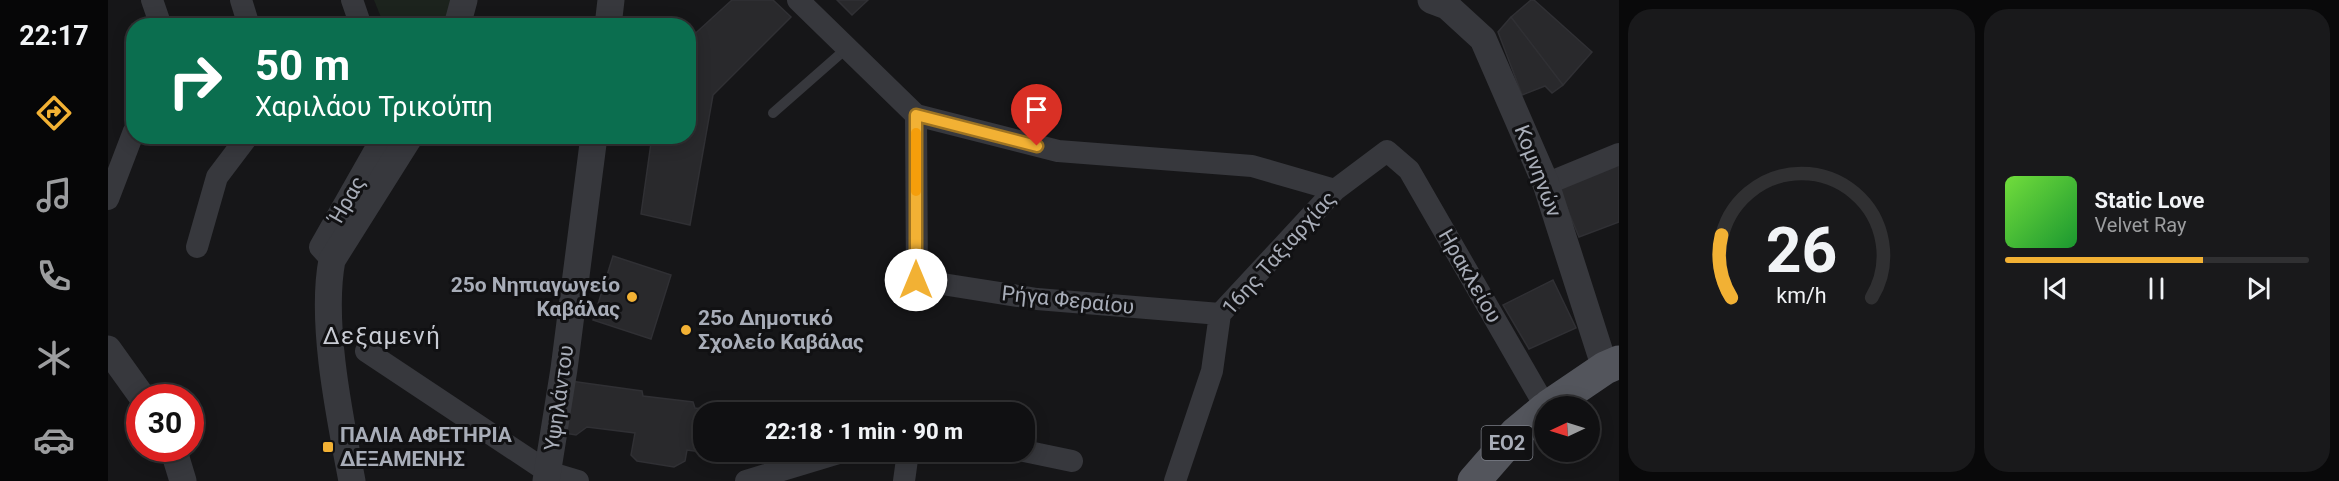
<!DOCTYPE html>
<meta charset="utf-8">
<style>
:root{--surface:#101012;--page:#19191b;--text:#f1f3f6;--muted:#9c9d9f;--line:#303032;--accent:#f2b134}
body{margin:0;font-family:Roboto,sans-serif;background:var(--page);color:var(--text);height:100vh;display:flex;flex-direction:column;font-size:22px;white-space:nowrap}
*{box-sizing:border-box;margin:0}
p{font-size:20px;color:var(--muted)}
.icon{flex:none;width:33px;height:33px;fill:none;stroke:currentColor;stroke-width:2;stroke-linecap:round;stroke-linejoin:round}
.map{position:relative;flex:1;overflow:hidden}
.drawer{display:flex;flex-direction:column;gap:9px;padding:9px;background:#09090a;width:720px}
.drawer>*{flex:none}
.top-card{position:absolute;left:18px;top:18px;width:570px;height:126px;border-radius:24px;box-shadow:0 3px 15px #0003,0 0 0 2px var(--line);background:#0b6e4f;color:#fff;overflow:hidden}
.needle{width:39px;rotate:266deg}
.tools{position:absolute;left:1426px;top:396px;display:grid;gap:12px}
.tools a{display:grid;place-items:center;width:66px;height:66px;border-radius:50%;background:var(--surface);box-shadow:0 3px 15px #0003,0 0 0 2px var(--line);font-size:30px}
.speed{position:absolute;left:18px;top:384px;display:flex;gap:12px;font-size:30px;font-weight:700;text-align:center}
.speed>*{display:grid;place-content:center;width:78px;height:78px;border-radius:50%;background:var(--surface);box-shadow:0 3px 15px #0003,0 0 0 2px var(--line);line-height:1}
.speed .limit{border:9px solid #d22;background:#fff;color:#111}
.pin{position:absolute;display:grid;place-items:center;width:51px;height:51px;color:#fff;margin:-62px -26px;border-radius:50% 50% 50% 0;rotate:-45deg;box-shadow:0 0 6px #0007}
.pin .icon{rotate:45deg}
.me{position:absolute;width:66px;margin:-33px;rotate:0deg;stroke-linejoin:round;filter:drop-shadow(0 0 4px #0008)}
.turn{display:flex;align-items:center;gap:21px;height:126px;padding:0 30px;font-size:27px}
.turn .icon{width:78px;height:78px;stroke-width:2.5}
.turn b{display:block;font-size:42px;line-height:51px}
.drawer .widget{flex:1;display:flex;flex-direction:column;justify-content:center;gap:9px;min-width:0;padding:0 21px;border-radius:24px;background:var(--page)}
.drawer .dial{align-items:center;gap:0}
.dial svg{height:156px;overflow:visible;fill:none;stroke:var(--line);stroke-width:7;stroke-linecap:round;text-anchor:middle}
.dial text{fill:var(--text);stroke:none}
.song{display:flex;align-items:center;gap:18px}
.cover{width:72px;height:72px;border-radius:9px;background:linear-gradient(135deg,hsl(100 70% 55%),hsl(130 70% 35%))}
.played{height:6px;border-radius:3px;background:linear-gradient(90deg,var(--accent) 65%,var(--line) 65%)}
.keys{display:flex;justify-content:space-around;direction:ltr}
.drawer .tiles{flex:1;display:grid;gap:9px;grid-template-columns:repeat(2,1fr)}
.trip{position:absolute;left:585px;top:402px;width:342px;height:60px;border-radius:24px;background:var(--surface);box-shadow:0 3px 15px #0003,0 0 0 2px var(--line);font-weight:800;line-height:60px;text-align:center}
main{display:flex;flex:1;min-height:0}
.dock{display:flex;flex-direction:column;width:108px;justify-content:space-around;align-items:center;background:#060607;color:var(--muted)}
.dock .icon{width:42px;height:42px}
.dock .on{color:var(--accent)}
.dock b{font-size:27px;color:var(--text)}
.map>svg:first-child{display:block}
.green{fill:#1c231d}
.building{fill:#29292c;stroke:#303034;stroke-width:1.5}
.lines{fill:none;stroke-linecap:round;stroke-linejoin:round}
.service{stroke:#37383d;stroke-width:10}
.minor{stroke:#37383d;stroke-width:22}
.tertiary{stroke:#37383d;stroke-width:27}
.primary{stroke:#53555c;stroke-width:33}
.route-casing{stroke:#9d7322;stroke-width:15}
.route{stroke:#f2b134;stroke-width:10}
.slow{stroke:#f59e0b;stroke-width:10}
.poi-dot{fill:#f2b134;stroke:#111113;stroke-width:2}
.labels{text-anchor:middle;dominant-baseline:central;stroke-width:6;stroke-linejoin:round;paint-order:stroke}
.shield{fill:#111113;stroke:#7b7e86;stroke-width:1.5}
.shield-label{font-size:20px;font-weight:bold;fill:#a8adb8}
.street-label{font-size:21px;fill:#a8adb8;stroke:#111113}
.poi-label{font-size:21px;font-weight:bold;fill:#a8adb8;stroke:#111113;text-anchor:start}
.quarter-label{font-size:24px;letter-spacing:1.5px;fill:#c9ccd4;stroke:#111113}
</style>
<main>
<nav class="dock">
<b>22:17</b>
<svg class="icon on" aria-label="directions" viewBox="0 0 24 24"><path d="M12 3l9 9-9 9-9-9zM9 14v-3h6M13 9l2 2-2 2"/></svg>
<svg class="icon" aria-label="music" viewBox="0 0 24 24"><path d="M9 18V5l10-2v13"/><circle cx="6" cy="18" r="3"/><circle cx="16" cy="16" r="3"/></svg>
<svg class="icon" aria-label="phone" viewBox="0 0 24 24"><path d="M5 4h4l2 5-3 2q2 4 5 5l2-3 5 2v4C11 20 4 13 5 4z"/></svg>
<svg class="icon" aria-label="climate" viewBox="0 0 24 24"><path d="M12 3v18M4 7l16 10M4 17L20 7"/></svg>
<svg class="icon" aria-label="car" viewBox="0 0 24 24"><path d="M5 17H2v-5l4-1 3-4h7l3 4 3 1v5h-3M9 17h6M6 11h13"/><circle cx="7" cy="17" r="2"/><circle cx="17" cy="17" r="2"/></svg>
</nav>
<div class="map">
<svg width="1511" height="481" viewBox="0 0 1511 481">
<rect width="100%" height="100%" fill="#161618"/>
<path class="green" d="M266 0H346L342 25H276Z"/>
<path class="building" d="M624 0H665L683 17 605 95 582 225 533 214 544 136H580V40Z
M729 0H760L744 15Z
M1423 0H1426L1484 52 1455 85 1403 17Z
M1403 17 1455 85 1444 93 1437 86 1414 95 1390 32Z
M1511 164V222L1471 237 1451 189Z
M505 256 563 275 543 339 485 320Z
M1445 280 1468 328 1421 349 1395 305Z
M455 380 534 391 535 396 585 402 587 408 616 412H596V452H619L608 454 579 450 577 461 566 467 529 461 523 455 527 433 479 427 468 435 457 433Z"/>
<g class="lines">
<path class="service" d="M665 113 739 48"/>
<path class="minor" d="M44 0 53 26
M133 0 141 26
M244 0 253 26
M690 0 808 115 950 151 1144 166 1227 190
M808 115 809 280 929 299 1112 314
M1438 184 1511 154
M0 199 26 131
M89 247 109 177 140 136
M224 260 212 247 275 136
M258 351 440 472 470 481
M916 451 964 461
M638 481 734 452
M796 481 800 452
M1067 481 1104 371 1112 314 1227 190 1279 151 1301 170 1437 406"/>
<path class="tertiary" d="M1323 0 1339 6 1375 39 1438 184 1497 368
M349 26 356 0
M500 26 503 0
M0 349 35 398
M65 448 75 481
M244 481C232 418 212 323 224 260L302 136
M438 481 456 369 486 136"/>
<path class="primary" d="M1441 406 1497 368 1511 362
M1366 481 1407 434 1437 409"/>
</g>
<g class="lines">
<defs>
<path id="route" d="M808 280V115L929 146"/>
</defs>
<use href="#route" class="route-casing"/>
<use href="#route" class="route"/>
<path class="slow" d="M808 133V191"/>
</g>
<g class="poi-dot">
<circle cx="524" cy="297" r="6"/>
<circle cx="578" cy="330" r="6"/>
<rect x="214" y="441" width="12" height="12" rx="3"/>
</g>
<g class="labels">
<rect class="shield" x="1373.5" y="426" width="51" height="34" rx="4.5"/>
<g class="shield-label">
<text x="1399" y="443">ΕΟ2</text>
</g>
<g class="street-label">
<text transform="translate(1430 171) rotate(69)">Κομνηνών</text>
<text transform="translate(239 200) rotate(-60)">Ήρας</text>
<text transform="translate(1171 253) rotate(-48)">16ης Ταξιαρχίας</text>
<text transform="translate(1362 276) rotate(60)">Ηρακλείου</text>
<text transform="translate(960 300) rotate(6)">Ρήγα Φεραίου</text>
<text transform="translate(451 398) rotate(-82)">Υψηλάντου</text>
</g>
<g class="poi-label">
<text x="512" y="285" text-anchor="end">25ο Νηπιαγωγείο<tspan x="512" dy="24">Καβάλας</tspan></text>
<text x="590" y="318">25ο Δημοτικό<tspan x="590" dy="24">Σχολείο Καβάλας</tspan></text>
<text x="232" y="435">ΠΑΛΙΑ ΑΦΕΤΗΡΙΑ<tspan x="232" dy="24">ΔΕΞΑΜΕΝΗΣ</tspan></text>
</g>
<g class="quarter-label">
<text x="274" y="336">Δεξαμενή</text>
</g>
</g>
</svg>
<div class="tools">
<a><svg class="needle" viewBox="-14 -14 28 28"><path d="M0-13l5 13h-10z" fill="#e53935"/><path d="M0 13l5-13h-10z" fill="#9c9d9f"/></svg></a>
</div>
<div class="speed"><div class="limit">30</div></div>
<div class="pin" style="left:929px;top:146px;background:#d93025"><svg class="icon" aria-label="arrive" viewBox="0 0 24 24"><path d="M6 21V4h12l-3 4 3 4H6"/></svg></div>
<svg class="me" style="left:808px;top:280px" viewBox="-20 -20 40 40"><circle r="19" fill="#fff"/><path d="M0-13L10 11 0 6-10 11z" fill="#f2b134"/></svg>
<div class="trip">22:18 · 1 min · 90 m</div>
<div class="top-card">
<div class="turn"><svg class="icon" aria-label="right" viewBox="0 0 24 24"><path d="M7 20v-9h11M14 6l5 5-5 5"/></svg><div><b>50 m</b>Χαριλάου Τρικούπη</div></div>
</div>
</div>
<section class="drawer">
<div class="tiles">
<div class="widget dial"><svg viewBox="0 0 100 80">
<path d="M14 69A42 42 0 1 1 86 69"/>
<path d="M14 69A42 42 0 0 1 9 37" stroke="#f2b134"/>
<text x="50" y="56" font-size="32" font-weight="700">26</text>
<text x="50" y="72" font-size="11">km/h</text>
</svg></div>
<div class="widget">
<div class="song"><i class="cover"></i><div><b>Static Love</b><p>Velvet Ray</p></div></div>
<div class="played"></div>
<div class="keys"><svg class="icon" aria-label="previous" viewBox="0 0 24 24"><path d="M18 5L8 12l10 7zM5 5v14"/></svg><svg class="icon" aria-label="pause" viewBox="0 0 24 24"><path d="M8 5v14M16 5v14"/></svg><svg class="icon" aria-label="next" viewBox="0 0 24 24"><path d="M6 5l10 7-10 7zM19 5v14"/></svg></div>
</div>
</div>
</section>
</main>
